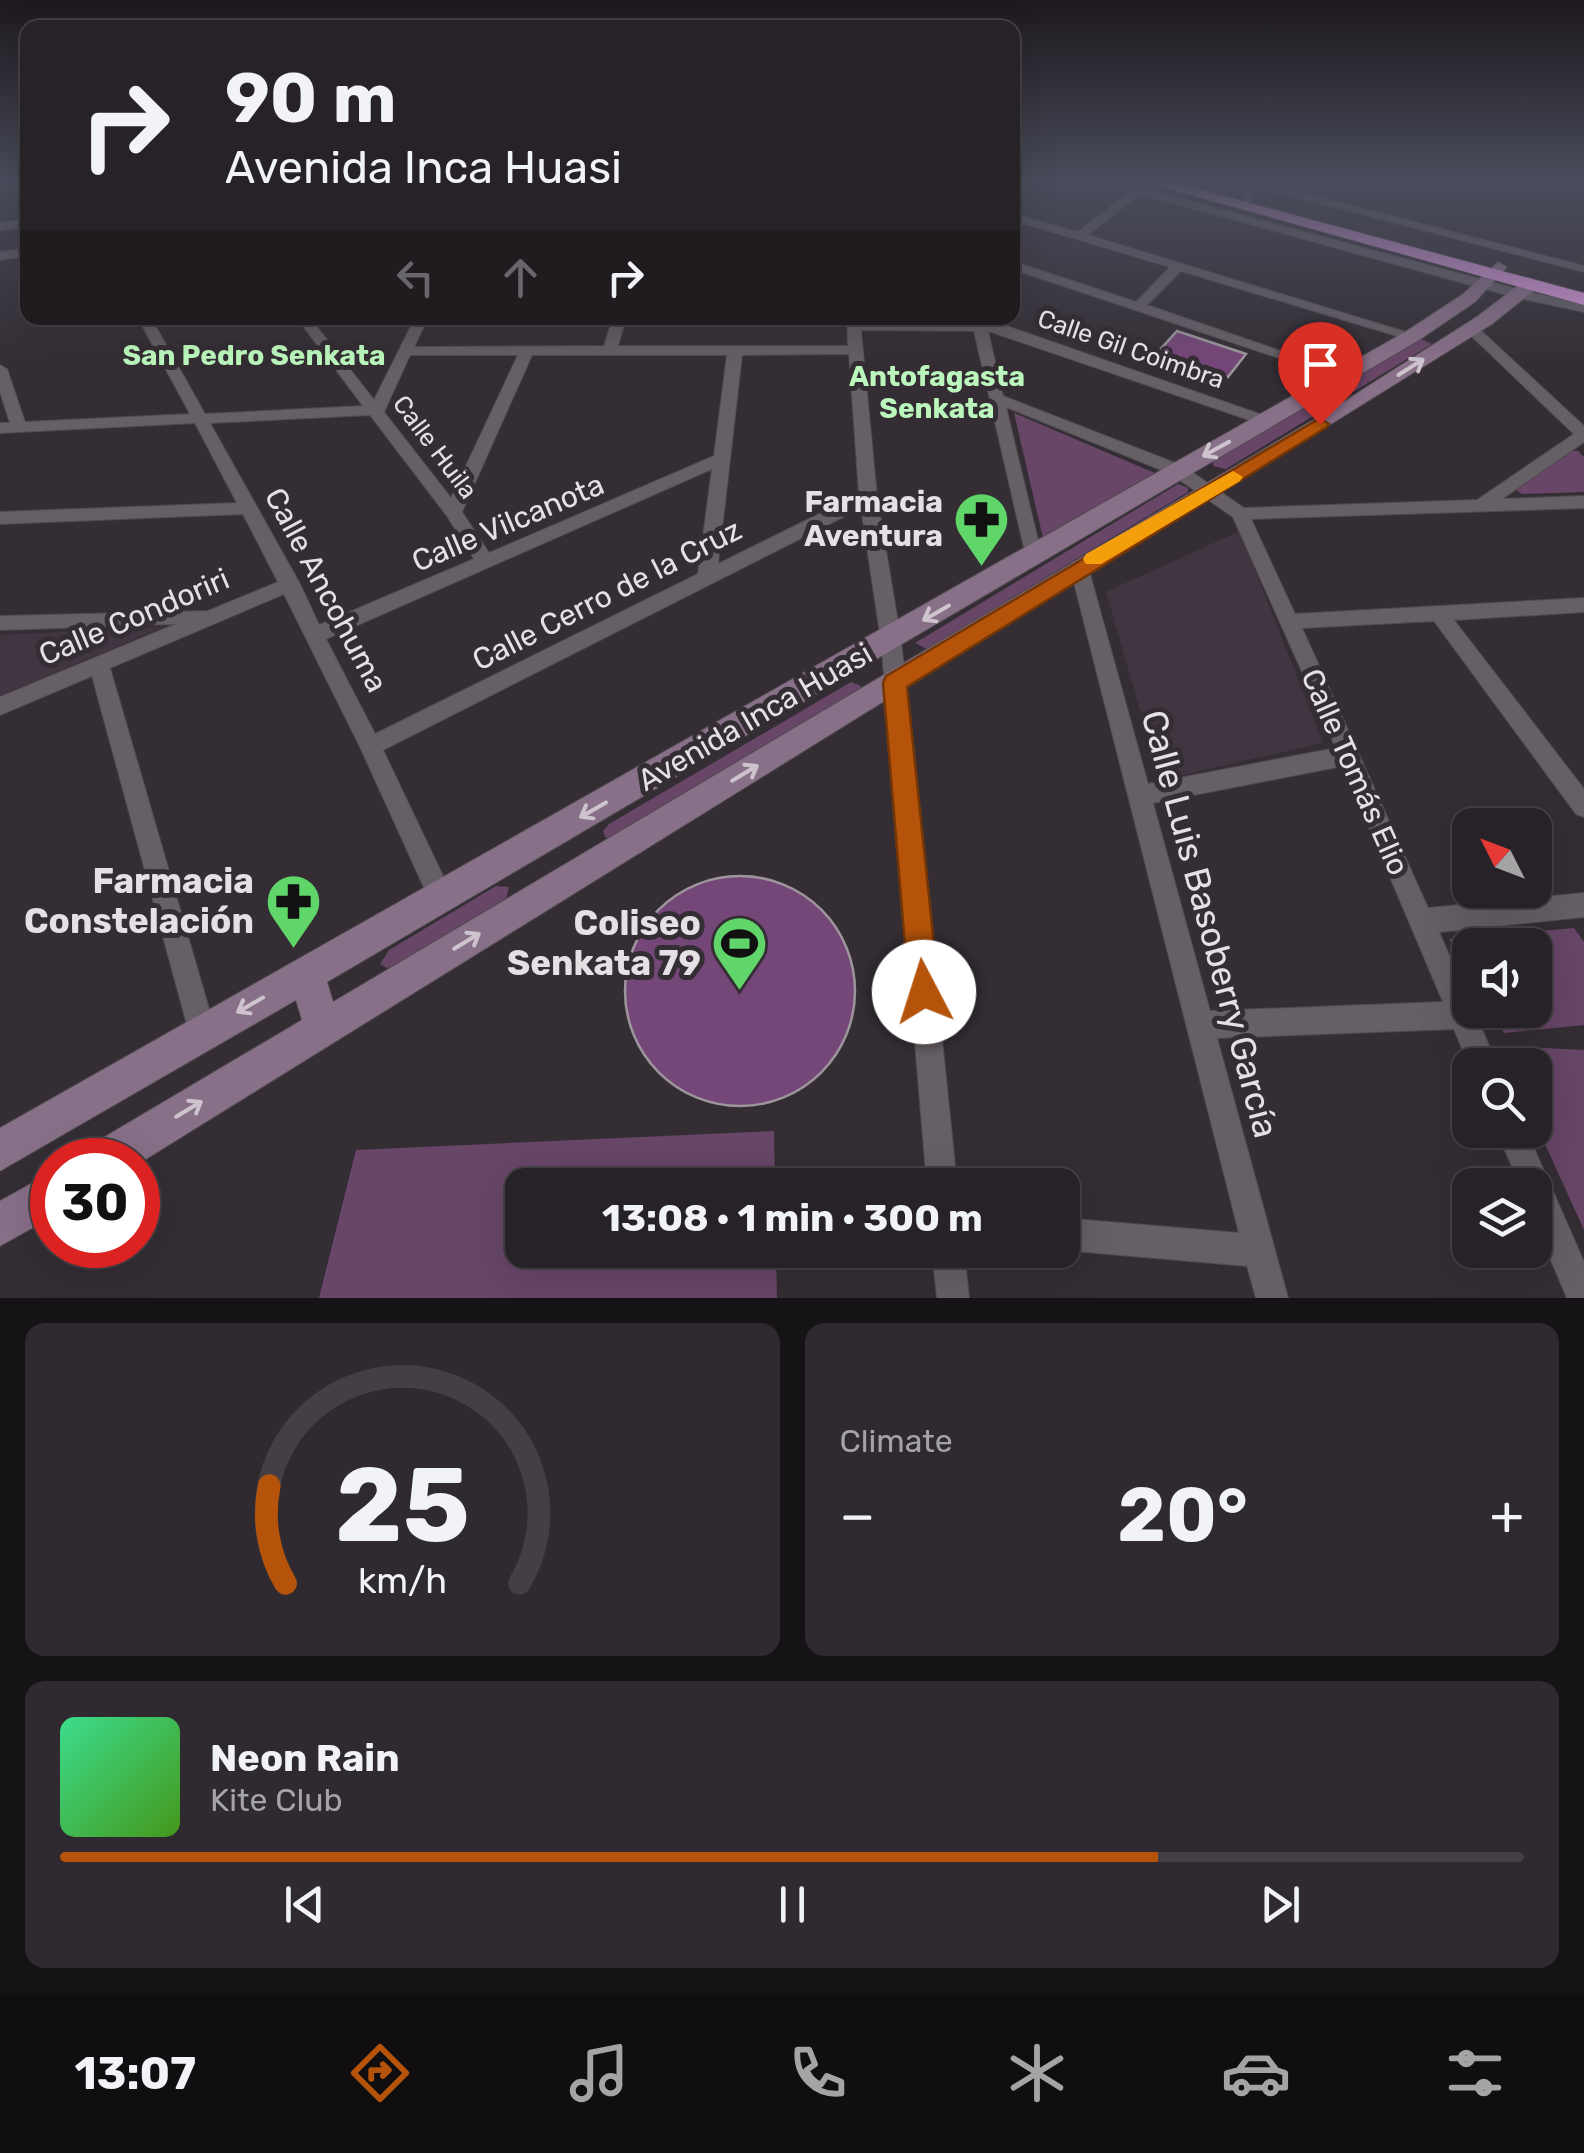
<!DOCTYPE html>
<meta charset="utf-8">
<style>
:root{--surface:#272227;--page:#2f2a2f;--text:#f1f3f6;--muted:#a4a4a7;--line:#433f44;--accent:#b45309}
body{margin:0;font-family:Rubik,sans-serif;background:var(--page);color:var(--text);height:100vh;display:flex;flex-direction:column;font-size:38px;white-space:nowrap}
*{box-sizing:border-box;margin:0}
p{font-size:32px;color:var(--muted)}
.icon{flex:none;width:55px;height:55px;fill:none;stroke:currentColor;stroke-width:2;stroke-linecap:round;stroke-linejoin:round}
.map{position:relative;height:1298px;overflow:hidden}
.side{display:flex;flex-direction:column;gap:25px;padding:25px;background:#151315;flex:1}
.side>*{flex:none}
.top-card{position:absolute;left:20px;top:20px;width:1000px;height:305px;border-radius:20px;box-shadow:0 10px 40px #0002,0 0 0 2px var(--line);background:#272227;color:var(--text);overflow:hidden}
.needle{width:65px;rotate:312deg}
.fabs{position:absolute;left:1452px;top:808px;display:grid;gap:20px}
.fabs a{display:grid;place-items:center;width:100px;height:100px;border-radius:20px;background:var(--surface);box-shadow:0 10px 40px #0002,0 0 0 2px var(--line);font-size:50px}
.speed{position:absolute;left:30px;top:1138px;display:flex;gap:20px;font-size:50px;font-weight:700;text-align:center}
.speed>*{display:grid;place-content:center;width:130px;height:130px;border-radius:50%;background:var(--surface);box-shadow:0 10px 40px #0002,0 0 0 2px var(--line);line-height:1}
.speed .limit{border:15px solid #d22;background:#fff;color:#111}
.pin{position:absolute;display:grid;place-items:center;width:85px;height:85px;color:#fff;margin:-102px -42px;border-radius:50% 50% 50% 0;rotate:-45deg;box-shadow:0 0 10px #0007}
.pin .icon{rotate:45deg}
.me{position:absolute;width:110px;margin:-55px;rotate:355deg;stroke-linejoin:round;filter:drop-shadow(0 0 8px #0008)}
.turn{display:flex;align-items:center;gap:35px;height:210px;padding:0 40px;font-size:45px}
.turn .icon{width:130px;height:130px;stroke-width:2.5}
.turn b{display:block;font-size:70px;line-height:85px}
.lanes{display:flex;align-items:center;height:95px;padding:0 40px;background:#0003;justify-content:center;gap:50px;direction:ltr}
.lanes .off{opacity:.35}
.big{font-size:75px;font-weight:700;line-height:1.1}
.side .tile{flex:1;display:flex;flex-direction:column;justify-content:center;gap:15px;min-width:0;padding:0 35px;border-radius:20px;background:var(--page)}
.side .dial{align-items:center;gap:0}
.dial svg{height:260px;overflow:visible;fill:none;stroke:var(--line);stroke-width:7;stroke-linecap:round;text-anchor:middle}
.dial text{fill:var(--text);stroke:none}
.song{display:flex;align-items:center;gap:30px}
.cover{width:120px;height:120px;border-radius:15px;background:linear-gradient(135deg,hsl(150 70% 55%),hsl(100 70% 35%))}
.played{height:10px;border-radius:5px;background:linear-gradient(90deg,var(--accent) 75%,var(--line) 75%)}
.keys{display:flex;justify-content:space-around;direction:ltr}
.heat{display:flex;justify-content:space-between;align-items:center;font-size:55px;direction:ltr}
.side .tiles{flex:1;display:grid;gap:25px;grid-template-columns:1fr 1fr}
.tile:last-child{grid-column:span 2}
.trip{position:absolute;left:505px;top:1168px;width:575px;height:100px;border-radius:20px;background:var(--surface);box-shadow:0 10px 40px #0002,0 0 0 2px var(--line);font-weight:700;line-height:100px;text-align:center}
.tab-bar{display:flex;height:160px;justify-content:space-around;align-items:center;background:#100e10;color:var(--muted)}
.tab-bar .icon{width:70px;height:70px}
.tab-bar .active{color:var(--accent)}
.tab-bar b{font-size:45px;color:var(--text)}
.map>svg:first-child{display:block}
.built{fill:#403540}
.green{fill:#674668}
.building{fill:#754678;stroke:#9c959c;stroke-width:2.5}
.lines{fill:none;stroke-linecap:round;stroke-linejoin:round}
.lane-casing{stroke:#4f4b4f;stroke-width:8}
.street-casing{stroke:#4f4b4f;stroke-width:2}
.secondary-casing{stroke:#4f4b4f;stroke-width:2}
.highway-casing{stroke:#4f4b4f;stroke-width:2}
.lane{stroke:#665f66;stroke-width:6}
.street{fill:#665f66;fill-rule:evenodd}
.secondary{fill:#887088;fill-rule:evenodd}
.highway{fill:#d696d9;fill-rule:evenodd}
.oneway{stroke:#cdc4cd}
.route{fill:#b45309;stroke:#753606;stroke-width:2.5}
.slow{fill:#f59e0b}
.labels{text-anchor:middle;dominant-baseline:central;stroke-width:10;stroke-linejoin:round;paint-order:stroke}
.far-street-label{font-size:25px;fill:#e4e0e4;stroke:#342e34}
.far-neighbourhood-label{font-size:28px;font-weight:bold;fill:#bbf7bc;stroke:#342e34}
.poi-label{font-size:30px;font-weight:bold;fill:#e4e0e4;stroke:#342e34;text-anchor:end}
.street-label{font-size:30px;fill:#e4e0e4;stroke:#342e34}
.near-poi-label{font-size:35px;font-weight:bold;fill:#e4e0e4;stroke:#342e34;text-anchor:end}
.near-street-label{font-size:35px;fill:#e4e0e4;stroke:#342e34}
</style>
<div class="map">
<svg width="1584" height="1298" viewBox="0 0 1584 1298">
<rect width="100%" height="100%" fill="#342e34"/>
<path class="built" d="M1240 531 1323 743 1160 780 1106 592Z
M163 627 0 696V635Z"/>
<path class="green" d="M1421 339 1432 344 1226 469 1213 466V460Z
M1014 413 1157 474 1043 538Z
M1569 451H1578L1584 457V492L1522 494 1516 490Z
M1178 484 1188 488V492L927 649 915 643Z
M851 682 861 686 860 692 611 840 605 837 603 831 609 824Z
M496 886 509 887 505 903 397 966 387 968 380 964 389 950Z
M1574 928 1584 942V1025L1504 1033 1491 1010H1535V945H1470V975L1449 939Z
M1501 1046 1584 1050V1230L1535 1122V1065H1509Z
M774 1131 775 1185H522V1250H776L777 1298H319L356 1150Z"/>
<path class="building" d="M1177 331 1246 354 1228 377 1158 352Z
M625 991a115 115 0 1 1 230 0a115 115 0 1 1-230 0Z"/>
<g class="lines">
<defs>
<path id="lane" d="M1257 184 1584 269"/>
<path id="street" d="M28 182V186L0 189V183Z
M1103 182H1119L1521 290 1584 304V312L1514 297 1140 194 1088 235 1419 336 1407 339 1181 271 1147 305 1351 375 1339 378 1012 269V261L1136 302 1170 267 1012 220V213L1078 232 1130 191Z
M1251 182H1261L1250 202H1242Z
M1564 182H1584V188L1565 184Z
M28 220V227L0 230V222Z
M28 248V256L0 260V252Z
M138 318H151L205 414 363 406 297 318H310L374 400 415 318H428L414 347 604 346 613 318H626L618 346H848L847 318H859L860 322 972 323V318H984L986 323 1001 324 1271 418V424H1261L988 331 1003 396 1183 466 1244 508 1477 500 1574 434 1464 329 1476 326 1584 426V442L1502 499 1584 496V508L1251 519 1295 614 1584 598V612L1454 620 1584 789V817L1576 814 1434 621 1302 628 1428 908 1584 893V917L1439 932 1470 1003V1010H1474L1497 1065H1470V1068L1454 1029 1217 1038 1288 1298H1256L1247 1266 1062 1250V1218L1239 1233 1070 567 1072 562H1086L1088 567 1148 784 1336 748 1233 517 1171 474 1006 407 1042 557 1033 563 1027 561 974 331 861 330 877 497 901 640 957 1185H927L881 640 861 508 383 750 453 897 450 905 441 909 432 905 361 749 284 594 110 668 216 1033 212 1043 202 1047 192 1043 92 676 0 715V697L176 624 0 630V616L208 611 278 582 243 514 0 524V512L237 503 195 423 0 433V423H10L0 392V365L7 369 25 422 190 414ZM849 354 859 494 718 564 742 355ZM410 355H518L451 498 384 412ZM532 355H727L714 456 489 553 462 512ZM370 415 447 516 474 559 319 625 300 584 210 423ZM712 469 698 574 375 734 326 639ZM1343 766 1443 1002 1210 1011 1153 803Z
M1496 1130H1526L1584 1262V1298H1567L1535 1223V1185H1520Z
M932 1250H964L969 1298H937Z"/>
<path id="secondary" d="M1498 262 1507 267 1475 302 1419 340 327 982 333 1002 1340 404 1478 316 1525 280H1537V288L1492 324 138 1164V1160H85L91 1145 302 1020 296 1000 0 1171V1128L1405 332 1463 294Z
M52 1172V1217L0 1246V1201Z"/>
<path id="highway" d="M1145 182H1171L1584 293V305Z"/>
</defs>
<use href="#lane" class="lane-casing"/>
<use href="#street" class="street-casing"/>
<use href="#secondary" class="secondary-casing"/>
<use href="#highway" class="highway-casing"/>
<use href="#lane" class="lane"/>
<use href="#street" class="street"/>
<use href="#secondary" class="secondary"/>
<use href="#highway" class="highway"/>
</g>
<defs><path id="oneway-shaft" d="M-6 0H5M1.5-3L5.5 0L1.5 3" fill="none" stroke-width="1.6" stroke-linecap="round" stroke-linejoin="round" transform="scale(2.5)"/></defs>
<g class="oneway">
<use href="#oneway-shaft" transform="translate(1411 367) rotate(-32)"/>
<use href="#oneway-shaft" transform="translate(1216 449) rotate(151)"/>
<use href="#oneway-shaft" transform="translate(936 613) rotate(150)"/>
<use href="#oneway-shaft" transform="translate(745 773) rotate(-31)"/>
<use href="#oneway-shaft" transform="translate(593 810) rotate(150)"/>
<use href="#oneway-shaft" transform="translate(467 941) rotate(-31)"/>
<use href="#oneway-shaft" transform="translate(250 1005) rotate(150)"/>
<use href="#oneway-shaft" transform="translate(189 1109) rotate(-31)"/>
</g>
<linearGradient id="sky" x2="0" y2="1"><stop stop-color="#1d191d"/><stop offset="0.5" stop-color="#4a4c5c"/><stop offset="1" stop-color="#4a4c5c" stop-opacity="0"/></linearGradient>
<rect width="1584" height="363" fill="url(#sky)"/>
<path class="route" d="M1320 418 1329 424 1327 427 907 687 939 992 934 1002 924 1007 913 1002 909 992 883 683 886 676Z"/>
<path class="slow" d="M1233 471 1243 477 1240 481 1101 564H1086L1083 559 1086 554Z"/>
<defs>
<symbol id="pharmacy-pin" viewBox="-11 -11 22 30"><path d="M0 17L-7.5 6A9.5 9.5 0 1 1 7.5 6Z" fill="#60d56a" stroke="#342e34"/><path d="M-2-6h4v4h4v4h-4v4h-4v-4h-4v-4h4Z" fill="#111"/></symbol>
<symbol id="stadium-pin" viewBox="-11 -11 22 30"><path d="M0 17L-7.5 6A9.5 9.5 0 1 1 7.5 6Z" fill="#60d56a" stroke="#342e34"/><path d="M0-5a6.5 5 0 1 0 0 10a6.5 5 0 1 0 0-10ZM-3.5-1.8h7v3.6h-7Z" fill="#111"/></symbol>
</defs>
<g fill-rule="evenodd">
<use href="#pharmacy-pin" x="950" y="488" width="63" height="86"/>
<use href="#pharmacy-pin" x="262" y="870" width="63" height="86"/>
<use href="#stadium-pin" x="708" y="912" width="63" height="86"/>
</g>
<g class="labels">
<g class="far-street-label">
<text transform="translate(1131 349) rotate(19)">Calle Gil Coimbra</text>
<text transform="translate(435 447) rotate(53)">Calle Huila</text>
</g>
<g class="far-neighbourhood-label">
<text x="254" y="355">San Pedro Senkata</text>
<text x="937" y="376">Antofagasta<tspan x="937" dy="32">Senkata</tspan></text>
</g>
<g class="poi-label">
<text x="943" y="502">Farmacia<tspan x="943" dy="34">Aventura</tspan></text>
</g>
<g class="street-label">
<text transform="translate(508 523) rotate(-23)">Calle Vilcanota</text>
<text transform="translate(326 590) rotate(62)">Calle Ancohuma</text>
<text transform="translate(607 595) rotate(-27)">Calle Cerro de la Cruz</text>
<text transform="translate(134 617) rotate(-23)">Calle Condoriri</text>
<text transform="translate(755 717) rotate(-30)">Avenida Inca Huasi</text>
<text transform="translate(1355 772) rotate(66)">Calle Tomás Elio</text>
</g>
<g class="near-poi-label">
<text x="254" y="881">Farmacia<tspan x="254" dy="40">Constelación</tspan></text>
<text x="701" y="923">Coliseo<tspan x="701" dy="40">Senkata 79</tspan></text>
</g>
<g class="near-street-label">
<text transform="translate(1210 924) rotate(75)">Calle Luis Basoberry García</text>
</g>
</g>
</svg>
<div class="fabs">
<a><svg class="needle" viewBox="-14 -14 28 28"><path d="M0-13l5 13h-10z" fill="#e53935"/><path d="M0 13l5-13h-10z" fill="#a4a4a7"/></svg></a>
<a><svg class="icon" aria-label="sound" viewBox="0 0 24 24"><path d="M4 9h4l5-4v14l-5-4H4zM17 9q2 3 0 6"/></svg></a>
<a><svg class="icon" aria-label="search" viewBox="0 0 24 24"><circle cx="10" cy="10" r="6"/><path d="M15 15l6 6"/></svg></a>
<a><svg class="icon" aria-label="layers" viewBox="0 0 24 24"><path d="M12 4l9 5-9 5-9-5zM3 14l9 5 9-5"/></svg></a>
</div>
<div class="speed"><div class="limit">30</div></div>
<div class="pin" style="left:1320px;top:424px;background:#d93025"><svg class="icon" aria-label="arrive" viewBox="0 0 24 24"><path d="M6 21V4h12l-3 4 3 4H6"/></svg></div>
<svg class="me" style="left:924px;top:992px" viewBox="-20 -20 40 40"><circle r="19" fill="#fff"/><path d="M0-13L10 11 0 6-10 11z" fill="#b45309"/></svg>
<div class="trip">13:08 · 1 min · 300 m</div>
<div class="top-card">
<div class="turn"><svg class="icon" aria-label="right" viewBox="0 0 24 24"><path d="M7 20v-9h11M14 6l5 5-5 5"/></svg><div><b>90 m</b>Avenida Inca Huasi</div></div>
<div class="lanes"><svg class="icon off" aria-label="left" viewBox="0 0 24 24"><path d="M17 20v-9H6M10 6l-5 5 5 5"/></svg><svg class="icon off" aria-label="ahead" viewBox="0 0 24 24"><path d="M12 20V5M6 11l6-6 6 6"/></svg><svg class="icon" aria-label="right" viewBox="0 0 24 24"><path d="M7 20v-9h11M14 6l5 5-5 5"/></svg></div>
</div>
</div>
<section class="side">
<div class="tiles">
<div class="tile dial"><svg viewBox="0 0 100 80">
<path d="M14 69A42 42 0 1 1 86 69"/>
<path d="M14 69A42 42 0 0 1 9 39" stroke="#b45309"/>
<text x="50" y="56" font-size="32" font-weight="700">25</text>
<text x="50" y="72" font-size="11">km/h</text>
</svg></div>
<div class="tile"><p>Climate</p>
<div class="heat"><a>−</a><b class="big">20°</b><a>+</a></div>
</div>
<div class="tile">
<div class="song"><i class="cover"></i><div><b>Neon Rain</b><p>Kite Club</p></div></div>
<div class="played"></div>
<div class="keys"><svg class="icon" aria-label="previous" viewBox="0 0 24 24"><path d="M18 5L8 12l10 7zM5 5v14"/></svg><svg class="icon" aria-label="pause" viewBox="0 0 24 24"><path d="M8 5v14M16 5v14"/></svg><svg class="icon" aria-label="next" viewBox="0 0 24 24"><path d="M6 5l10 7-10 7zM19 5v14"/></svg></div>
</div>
</div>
</section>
<nav class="tab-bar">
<b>13:07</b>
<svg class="icon active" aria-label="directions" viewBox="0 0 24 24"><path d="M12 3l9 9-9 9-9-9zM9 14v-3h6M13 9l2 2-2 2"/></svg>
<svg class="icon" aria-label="music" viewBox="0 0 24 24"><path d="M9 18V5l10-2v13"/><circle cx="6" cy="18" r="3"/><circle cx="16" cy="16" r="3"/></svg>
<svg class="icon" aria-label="phone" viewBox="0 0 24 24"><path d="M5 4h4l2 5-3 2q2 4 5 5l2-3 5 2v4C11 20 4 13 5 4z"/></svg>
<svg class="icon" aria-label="climate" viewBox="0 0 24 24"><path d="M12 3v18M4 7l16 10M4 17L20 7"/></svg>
<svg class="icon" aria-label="car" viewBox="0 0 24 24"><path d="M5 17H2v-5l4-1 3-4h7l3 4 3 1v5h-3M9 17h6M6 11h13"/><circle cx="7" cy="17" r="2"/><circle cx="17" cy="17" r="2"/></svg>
<svg class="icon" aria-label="filters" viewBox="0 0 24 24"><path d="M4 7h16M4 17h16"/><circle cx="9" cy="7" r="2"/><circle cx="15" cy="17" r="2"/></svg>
</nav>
